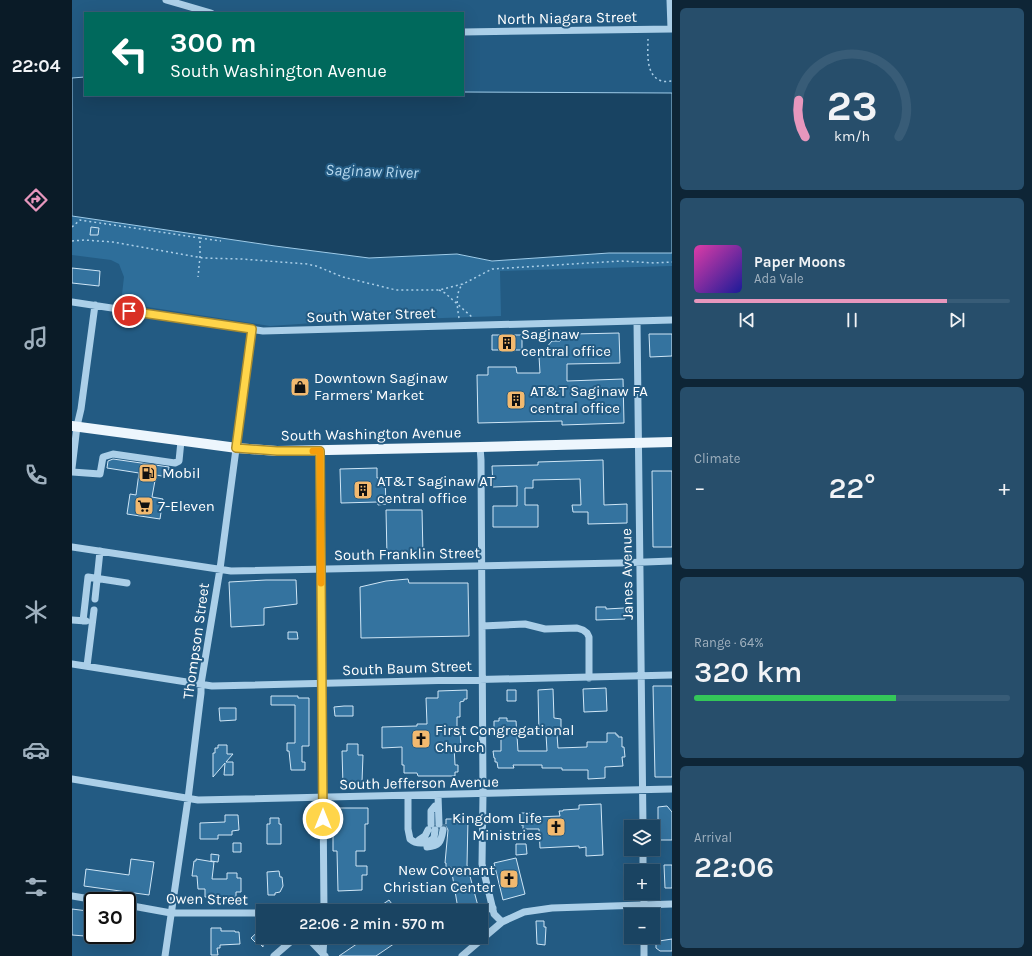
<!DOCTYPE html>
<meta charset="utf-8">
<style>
:root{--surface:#1a4462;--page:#274e6b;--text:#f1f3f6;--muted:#9fb0be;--line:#385c77;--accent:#e797bd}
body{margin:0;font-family:Karla,sans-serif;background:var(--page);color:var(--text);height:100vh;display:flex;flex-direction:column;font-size:15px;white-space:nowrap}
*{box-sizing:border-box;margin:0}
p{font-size:13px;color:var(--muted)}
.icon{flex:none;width:22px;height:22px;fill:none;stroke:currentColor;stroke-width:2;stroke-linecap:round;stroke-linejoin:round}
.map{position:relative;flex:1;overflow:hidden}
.details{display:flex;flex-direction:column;gap:8px;padding:8px;background:#0e2536;width:360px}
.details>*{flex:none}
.guide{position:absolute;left:12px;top:12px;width:380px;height:84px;border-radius:0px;box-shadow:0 4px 16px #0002,0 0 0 1px var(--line);background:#00695c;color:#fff;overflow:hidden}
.fabs{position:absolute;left:552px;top:820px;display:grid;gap:8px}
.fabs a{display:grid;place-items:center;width:36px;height:36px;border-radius:0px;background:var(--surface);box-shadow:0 4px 16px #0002,0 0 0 1px var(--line);font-size:20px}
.speed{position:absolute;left:12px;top:892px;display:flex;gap:8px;font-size:20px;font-weight:700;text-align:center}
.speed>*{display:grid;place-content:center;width:52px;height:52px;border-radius:50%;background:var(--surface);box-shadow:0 4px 16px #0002,0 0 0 1px var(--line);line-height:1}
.speed .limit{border:2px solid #111;border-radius:6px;background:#fff;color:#111}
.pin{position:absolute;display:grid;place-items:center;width:34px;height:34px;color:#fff;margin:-17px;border:2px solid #fff;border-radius:50%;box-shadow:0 1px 4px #0007}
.me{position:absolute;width:44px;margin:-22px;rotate:0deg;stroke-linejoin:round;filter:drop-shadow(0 0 3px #0008)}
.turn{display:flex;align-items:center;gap:14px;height:84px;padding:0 20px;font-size:18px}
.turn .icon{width:52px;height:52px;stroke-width:2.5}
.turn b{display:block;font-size:28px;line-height:34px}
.big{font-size:30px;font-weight:600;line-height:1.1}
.details .card{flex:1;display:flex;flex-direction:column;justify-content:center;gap:6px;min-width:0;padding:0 14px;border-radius:6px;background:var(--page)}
.details .dial{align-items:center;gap:0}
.dial svg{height:104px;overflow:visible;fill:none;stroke:var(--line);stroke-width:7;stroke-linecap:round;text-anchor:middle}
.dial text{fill:var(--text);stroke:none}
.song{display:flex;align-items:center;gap:12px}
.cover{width:48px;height:48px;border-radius:6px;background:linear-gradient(135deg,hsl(320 70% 55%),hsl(240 70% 35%))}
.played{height:4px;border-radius:2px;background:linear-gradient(90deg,var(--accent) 80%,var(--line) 80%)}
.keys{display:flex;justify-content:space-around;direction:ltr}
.heat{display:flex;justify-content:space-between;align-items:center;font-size:22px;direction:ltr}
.charge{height:6px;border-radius:3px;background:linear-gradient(90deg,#34c759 64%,var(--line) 0)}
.trip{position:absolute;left:184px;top:904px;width:232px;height:40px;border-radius:0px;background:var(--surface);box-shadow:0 4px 16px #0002,0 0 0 1px var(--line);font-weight:600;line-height:40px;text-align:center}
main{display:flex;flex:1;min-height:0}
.menu{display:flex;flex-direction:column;width:72px;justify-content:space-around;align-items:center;background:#0a1b27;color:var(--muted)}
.menu .icon{width:28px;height:28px}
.menu .selected{color:var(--accent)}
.menu b{font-size:18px;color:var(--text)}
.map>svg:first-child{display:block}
.green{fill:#2e6e9a}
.water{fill:#184362;stroke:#9fcce9}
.building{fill:#34739f;stroke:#cfe6f6}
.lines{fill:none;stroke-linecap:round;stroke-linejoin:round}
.minor-tunnel{stroke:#447496;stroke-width:7;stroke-dasharray:7 3.5;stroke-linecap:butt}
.path{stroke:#abcfe8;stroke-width:1.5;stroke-dasharray:2 3;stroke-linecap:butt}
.minor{stroke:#abcfe8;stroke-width:7}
.major{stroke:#edf6fd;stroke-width:10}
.route-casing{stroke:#a68a30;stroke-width:10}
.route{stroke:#ffd54a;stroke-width:7}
.slow{stroke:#f59e0b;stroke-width:7}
.labels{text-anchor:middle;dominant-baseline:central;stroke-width:4;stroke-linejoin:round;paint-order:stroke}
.street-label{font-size:15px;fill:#fff;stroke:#235b83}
.poi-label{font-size:15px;fill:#fff;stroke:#235b83;text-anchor:start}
.water-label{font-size:16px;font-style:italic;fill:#b7d9ef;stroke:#235b83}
</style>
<main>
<nav class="menu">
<b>22:04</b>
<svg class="icon selected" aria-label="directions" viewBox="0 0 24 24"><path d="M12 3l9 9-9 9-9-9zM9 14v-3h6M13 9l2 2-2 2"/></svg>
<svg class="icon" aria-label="music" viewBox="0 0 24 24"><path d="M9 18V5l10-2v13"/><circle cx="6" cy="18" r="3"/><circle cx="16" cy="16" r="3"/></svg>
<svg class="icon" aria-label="phone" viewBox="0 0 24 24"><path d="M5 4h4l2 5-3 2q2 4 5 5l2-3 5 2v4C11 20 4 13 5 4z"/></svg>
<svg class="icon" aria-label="climate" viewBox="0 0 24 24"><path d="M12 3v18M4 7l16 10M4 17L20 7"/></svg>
<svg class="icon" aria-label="car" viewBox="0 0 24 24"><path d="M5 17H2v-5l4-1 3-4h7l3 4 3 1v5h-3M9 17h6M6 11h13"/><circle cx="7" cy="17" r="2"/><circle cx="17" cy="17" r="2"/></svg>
<svg class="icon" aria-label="filters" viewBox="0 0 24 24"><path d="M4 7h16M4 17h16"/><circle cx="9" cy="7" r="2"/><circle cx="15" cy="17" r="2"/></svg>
</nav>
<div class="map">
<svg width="600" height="956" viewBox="0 0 600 956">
<rect width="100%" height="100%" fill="#235b83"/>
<path class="green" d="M0 216 203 246 297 258 385 254 420 261 537 253H600V266L428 271 429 316 256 322 198 326 49 303 52 277 47 264 39 260 0 255Z"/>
<path class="water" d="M13 77V95H391V92L600 93V253H537L420 261 385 254 297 258 203 246 0 216V78Z"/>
<path class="building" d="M19 227 27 228 26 235H18Z
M0 268 28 271 27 286 0 283Z
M547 333 548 363 495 364V381L551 379 552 423 490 425V421L406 423 405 375H416V367H444L445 373H468L467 356 480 341H488L491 337H502V334Z
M577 334H600V356L578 357Z
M420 335H450V350H420Z
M41 459 97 467 96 477 84 475 80 497 91 499 88 519 55 514 58 494 64 495 67 473 35 468 36 461Z
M531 460 532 505 555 504V523L516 524V512H501L500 505H509L508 479 461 480V488H453V505H466V527H421V506H445V486L421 487 420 466 466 465V462Z
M305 468V478H313L314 504 306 505V502L269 503 268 469Z
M580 471H600V547H581Z
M314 510H350L351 555 315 556Z
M336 579 337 583H396L397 636 289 638 288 587 314 581Z
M194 580H224L225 604 192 608V625L159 627 157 582Z
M524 607H534V609L552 608 553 619 524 620Z
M216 632H225L226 639H216Z
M581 686H600V777H583Z
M534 688 535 711 512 712 511 689Z
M481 689 482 718 489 719V733L485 734 486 748 515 747V742H535V733H544V735H546V737H550V747H552L553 757H550L551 766 533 767V778L516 779V770H490V768H470V765H441L442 768H426L425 762H423V758H422L421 751H429V733H422V721H427V718H435V721H444L446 751H475L474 734H467L466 690Z
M395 690V699H392V701L388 702V717H385V732H388L389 746H382L383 765H386V772H383V776H346L345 773H332V765H330V747L310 748V727L345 726V724H355L354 698H366V691Z
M435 690H444V701H435Z
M199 696H226V698H237V746H230V762H233V770H219L217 751H215V743H223V705H199Z
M272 706H281V716H263L262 707Z
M147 708H164V720L148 721Z
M275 744H286V755H291L290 782H285L286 785H271L270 751H275Z
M146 745H155V754H161L154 762H161V775H152L153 763 141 777V753H143V748H146Z
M529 804 531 855 514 856V847L507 848V846L468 848 467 829H451V825H449V813H462L463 817 488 816 487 811H491V810L507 809V805Z
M595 806 600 812V840H584L583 830H586V807Z
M261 808H296V824H293V851H284V866H295V875H290V890L266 891 265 851H261Z
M153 815H166L167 830 160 831V835H146V839H128V823L153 822Z
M198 818H207V824H209V844H195V824H198Z
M374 819H396L395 865 406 906 403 907 402 905 398 904 386 909 379 867H374V863H373L376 830 374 826 372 825 374 824Z
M161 843H169V852H161Z
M444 844H454L455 854 444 855Z
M139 854 147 855 146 862 139 861Z
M444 858 453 894 431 900 422 863Z
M59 859 82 862 77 895 12 886 14 869 57 875Z
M124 859 142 862 140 879H155V873H165V878H169V892H164V897H133V889H126L125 876H120L122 861H124Z
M592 865H600V888H593Z
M207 871 208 877H210L211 886 208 892 203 893V895H196L195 872Z
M322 885H329L330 891H322Z
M317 900 325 911H301Z
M0 909 16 911 13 936 0 935Z
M464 921H472V927H474L473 945 465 944Z
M191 927V947L186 942 184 943 179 938Z
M139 928H149V931H163V932H167L168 944 148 945V948H145L146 955H139Z
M295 937H332L304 956H267Z
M600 939V951H588L584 948V944L587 941Z"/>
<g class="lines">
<path class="minor-tunnel" d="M371 824V830
M363 830V824
M399 909 406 907"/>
<path class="path" d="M576 39C576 53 573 76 590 81 593 82 597 81 600 81
M0 227 8 220 128 238V257L126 277
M128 238 149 241
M0 241 12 240 41 242 131 258 169 259 235 264 244 266 271 277 324 290H367L391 284 420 269 549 261 582 263 600 262
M367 290 373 293 401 318
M387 318C385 307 383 292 391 284"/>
<path class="minor" d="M94 0 139 13
M598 0 599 29
M391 32 600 29
M0 302 191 331 600 320
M565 321 571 827
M408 447 409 460 411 794 410 864 422 914 430 922
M248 451 252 911
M0 468 5 426 9 409 23 305
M0 472 28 474 31 457 41 454 103 463 107 461 109 441
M0 547 159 571 547 563 600 561
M23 599 28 551
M0 620 14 621
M11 621 16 577 55 583
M410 626 453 624 473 629 505 628 511 630 515 633 517 637V678
M0 664 140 686 600 675
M15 666 22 610
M0 779 126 800 600 789
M366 795 367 824
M336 796V829L338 839C345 845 355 844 362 838L363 830
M359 824V811L363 806
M347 840 353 836 356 830
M355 847C367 846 369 843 371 830
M571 849V871
M572 893V915
M0 896 30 901
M55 905 99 913H191
M394 911 399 909
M406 911 421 908
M235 937 253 956
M397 937 402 946
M251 953 252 937
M93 956 116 799 129 693V684L148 569 180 329
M202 956 224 937
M390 956 430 922 452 912 480 908 600 904
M572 956V937"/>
<path class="major" d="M0 426 165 448 205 451 408 447 600 442"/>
</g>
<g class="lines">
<defs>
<path id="route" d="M57 311 180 329 164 448 205 451H248L251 819"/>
</defs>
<use href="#route" class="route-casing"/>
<use href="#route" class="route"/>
<path class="slow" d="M241 451H248L249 583"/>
</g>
<defs>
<symbol id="building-square" viewBox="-11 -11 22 22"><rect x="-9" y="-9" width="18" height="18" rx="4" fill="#f2b96f" stroke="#235b83"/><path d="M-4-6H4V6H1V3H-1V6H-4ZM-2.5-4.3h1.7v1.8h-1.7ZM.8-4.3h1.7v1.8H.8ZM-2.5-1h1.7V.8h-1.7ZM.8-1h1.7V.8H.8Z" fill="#111"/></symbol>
<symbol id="shop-square" viewBox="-11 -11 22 22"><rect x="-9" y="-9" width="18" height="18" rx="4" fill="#f2b96f" stroke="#235b83"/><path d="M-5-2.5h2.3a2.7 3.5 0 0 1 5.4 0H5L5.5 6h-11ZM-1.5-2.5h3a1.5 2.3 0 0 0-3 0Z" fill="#111"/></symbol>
<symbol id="fuel-square" viewBox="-11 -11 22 22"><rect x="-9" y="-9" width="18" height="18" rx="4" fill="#f2b96f" stroke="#235b83"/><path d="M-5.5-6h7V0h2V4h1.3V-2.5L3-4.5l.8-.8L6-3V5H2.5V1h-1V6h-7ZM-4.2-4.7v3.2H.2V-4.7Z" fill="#111"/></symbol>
<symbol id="supermarket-square" viewBox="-11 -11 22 22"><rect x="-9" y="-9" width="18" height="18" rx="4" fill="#f2b96f" stroke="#235b83"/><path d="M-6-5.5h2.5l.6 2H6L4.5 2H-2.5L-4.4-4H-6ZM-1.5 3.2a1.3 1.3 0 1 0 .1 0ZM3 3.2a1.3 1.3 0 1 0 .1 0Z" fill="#111"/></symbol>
<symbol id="church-square" viewBox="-11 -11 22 22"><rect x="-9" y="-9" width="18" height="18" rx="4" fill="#f2b96f" stroke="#235b83"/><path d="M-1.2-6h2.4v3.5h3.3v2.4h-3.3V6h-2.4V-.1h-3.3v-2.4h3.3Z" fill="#111"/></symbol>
</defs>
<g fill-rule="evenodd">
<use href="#building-square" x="424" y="332" width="22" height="22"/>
<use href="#shop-square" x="217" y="376" width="22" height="22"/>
<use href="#building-square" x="433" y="389" width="22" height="22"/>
<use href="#fuel-square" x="65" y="462" width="22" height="22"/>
<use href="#building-square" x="280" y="479" width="22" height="22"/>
<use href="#supermarket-square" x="61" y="495" width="22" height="22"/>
<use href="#church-square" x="338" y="728" width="22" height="22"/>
<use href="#church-square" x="473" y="816" width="22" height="22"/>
<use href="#church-square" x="426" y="868" width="22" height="22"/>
</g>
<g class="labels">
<g class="street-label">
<text transform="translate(495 18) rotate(-1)">North Niagara Street</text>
<text transform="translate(299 315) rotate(-2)">South Water Street</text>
<text transform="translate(299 434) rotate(-1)">South Washington Avenue</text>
<text transform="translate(335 554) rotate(-1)">South Franklin Street</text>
<text transform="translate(555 574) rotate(-91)">Janes Avenue</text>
<text transform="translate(124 641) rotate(-82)">Thompson Street</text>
<text transform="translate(335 668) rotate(-2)">South Baum Street</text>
<text transform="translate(347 783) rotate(-1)">South Jefferson Avenue</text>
<text transform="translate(135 899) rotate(1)">Owen Street</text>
</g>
<g class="poi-label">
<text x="449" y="334">Saginaw<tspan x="449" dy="17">central office</tspan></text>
<text x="242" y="378">Downtown Saginaw<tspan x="242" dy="17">Farmers' Market</tspan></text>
<text x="458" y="391">AT&amp;T Saginaw FA<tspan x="458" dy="17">central office</tspan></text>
<text x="90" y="473">Mobil</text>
<text x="305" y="481">AT&amp;T Saginaw AT<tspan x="305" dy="17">central office</tspan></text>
<text x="86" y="506">7-Eleven</text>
<text x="363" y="730">First Congregational<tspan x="363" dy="17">Church</tspan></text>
<text x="470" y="818" text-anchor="end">Kingdom Life<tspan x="470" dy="17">Ministries</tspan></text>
<text x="423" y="870" text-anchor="end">New Covenant<tspan x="423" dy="17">Christian Center</tspan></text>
</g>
<g class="water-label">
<text transform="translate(300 171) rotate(2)">Saginaw River</text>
</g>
</g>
</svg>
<div class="fabs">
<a><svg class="icon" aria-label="layers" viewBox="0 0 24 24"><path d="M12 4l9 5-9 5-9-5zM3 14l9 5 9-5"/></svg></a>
<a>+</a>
<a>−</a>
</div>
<div class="speed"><div class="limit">30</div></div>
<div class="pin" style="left:57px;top:311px;background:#d93025"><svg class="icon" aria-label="arrive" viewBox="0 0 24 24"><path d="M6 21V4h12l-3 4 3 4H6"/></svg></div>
<svg class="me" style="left:251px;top:819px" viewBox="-20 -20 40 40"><circle r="17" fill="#ffd54a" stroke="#fff" stroke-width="3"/><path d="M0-11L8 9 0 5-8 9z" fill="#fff"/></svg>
<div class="trip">22:06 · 2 min · 570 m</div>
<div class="guide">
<div class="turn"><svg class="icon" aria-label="left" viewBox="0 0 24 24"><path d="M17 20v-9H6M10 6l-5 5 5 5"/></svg><div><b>300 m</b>South Washington Avenue</div></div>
</div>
</div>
<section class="details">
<div class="card dial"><svg viewBox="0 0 100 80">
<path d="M14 69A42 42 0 1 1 86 69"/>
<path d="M14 69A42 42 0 0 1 9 41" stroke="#e797bd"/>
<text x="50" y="56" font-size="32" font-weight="700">23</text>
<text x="50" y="72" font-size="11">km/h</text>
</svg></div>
<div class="card">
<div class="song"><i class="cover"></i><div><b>Paper Moons</b><p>Ada Vale</p></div></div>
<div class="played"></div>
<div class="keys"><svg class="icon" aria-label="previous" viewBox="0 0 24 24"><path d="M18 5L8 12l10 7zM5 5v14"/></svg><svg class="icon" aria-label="pause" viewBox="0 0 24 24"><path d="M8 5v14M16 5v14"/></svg><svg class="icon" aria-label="next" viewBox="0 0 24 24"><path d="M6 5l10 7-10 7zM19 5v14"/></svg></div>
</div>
<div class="card"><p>Climate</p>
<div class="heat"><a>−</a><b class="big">22°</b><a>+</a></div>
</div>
<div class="card"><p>Range · 64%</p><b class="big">320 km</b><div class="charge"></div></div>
<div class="card"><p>Arrival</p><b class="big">22:06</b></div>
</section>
</main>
